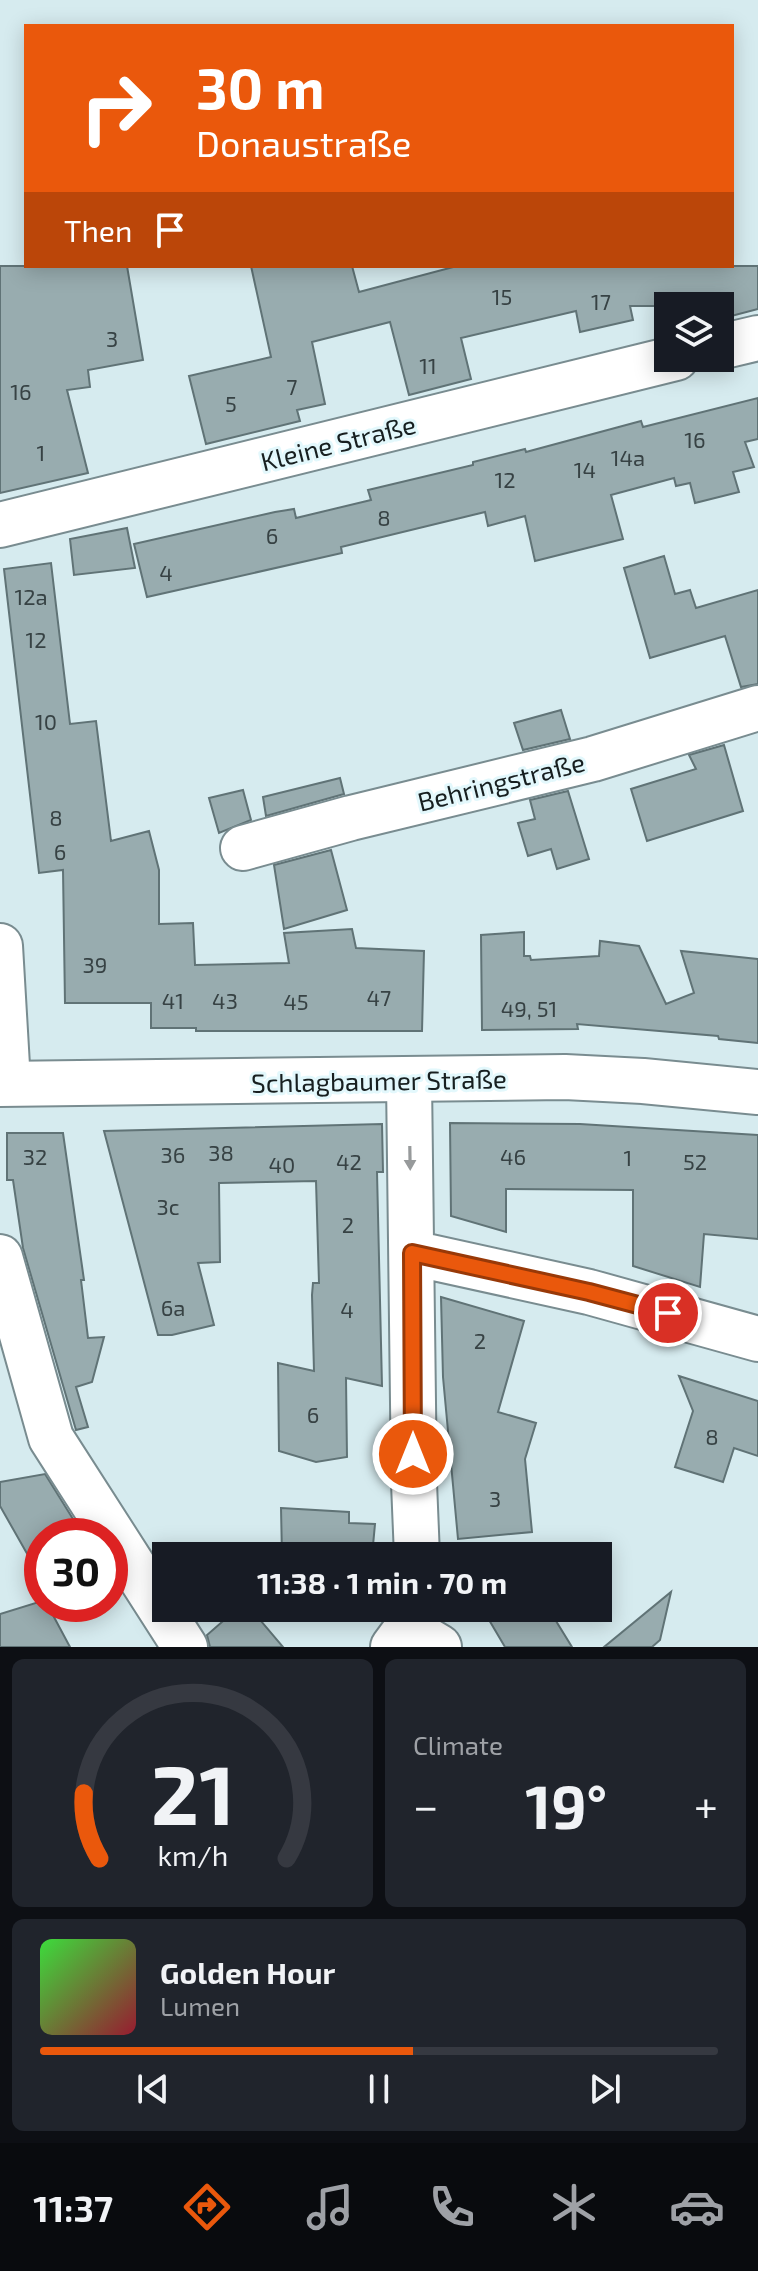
<!DOCTYPE html>
<meta charset="utf-8">
<style>
:root{--surface:#171b24;--page:#20242c;--text:#f1f3f6;--muted:#9ea1a6;--line:#363941;--accent:#ea580c}
body{margin:0;font-family:"Exo 2",sans-serif;background:var(--page);color:var(--text);height:100vh;display:flex;flex-direction:column;font-size:30px;white-space:nowrap}
*{box-sizing:border-box;margin:0}
p{font-size:26px;color:var(--muted)}
.icon{flex:none;width:44px;height:44px;fill:none;stroke:currentColor;stroke-width:2;stroke-linecap:round;stroke-linejoin:round}
.map{position:relative;height:1647px;overflow:hidden}
.side{display:flex;flex-direction:column;gap:12px;padding:12px;background:#0d0f14;flex:1}
.side>*{flex:none}
.banner{position:absolute;left:24px;top:24px;width:710px;height:244px;border-radius:0px;box-shadow:0 4px 20px #0003;background:#ea580c;color:#fff;overflow:hidden}
.buttons{position:absolute;left:654px;top:292px;display:grid;gap:16px}
.buttons a{display:grid;place-items:center;width:80px;height:80px;border-radius:0px;background:var(--surface);box-shadow:0 4px 20px #0003;font-size:40px}
.speed{position:absolute;left:24px;top:1518px;display:flex;gap:16px;font-size:40px;font-weight:700;text-align:center}
.speed>*{display:grid;place-content:center;width:104px;height:104px;border-radius:50%;background:var(--surface);box-shadow:0 4px 20px #0003;line-height:1}
.speed .limit{border:12px solid #d22;background:#fff;color:#111}
.pin{position:absolute;display:grid;place-items:center;width:68px;height:68px;color:#fff;margin:-34px;border:4px solid #fff;border-radius:50%;box-shadow:0 2px 8px #0007}
.me{position:absolute;width:88px;margin:-44px;rotate:0deg;stroke-linejoin:round;filter:drop-shadow(0 0 6px #0008)}
.turn{display:flex;align-items:center;gap:28px;height:168px;padding:0 40px;font-size:36px}
.turn .icon{width:104px;height:104px;stroke-width:2.5}
.turn b{display:block;font-size:56px;line-height:68px}
.then{display:flex;align-items:center;height:76px;padding:0 40px;background:#0003;gap:16px;font-size:30px}
.big{font-size:60px;font-weight:700;line-height:1.1}
.side .widget{flex:1;display:flex;flex-direction:column;justify-content:center;gap:12px;min-width:0;padding:0 28px;border-radius:12px;background:var(--page)}
.side .dial{align-items:center;gap:0}
.dial svg{height:208px;overflow:visible;fill:none;stroke:var(--line);stroke-width:7;stroke-linecap:round;text-anchor:middle}
.dial text{fill:var(--text);stroke:none}
.song{display:flex;align-items:center;gap:24px}
.cover{width:96px;height:96px;border-radius:12px;background:linear-gradient(135deg,hsl(120 70% 55%),hsl(350 70% 35%))}
.played{height:8px;border-radius:4px;background:linear-gradient(90deg,var(--accent) 55%,var(--line) 55%)}
.keys{display:flex;justify-content:space-around;direction:ltr}
.heat{display:flex;justify-content:space-between;align-items:center;font-size:44px;direction:ltr}
.side .tiles{flex:1;display:grid;gap:12px;grid-template-columns:1fr 1fr}
.widget:last-child{grid-column:span 2}
.trip{position:absolute;left:152px;top:1542px;width:460px;height:80px;border-radius:0px;background:var(--surface);box-shadow:0 4px 20px #0003;font-weight:700;line-height:80px;text-align:center}
.tab-bar{display:flex;height:128px;justify-content:space-around;align-items:center;background:#090b0e;color:var(--muted)}
.tab-bar .icon{width:56px;height:56px}
.tab-bar .current{color:var(--accent)}
.tab-bar b{font-size:36px;color:var(--text)}
.map>svg:first-child{display:block}
.building{fill:#98acaf;stroke:#607376;stroke-width:2}
.lines{fill:none;stroke-linecap:round;stroke-linejoin:round}
.minor-casing{stroke:#798c90;stroke-width:48}
.tertiary-casing{stroke:#798c90;stroke-width:48}
.primary-casing{stroke:#798c90;stroke-width:48}
.minor{stroke:#fff;stroke-width:44}
.tertiary{stroke:#fff;stroke-width:44}
.primary{stroke:#fff;stroke-width:44}
.oneway{fill:#979a9b}
.route-casing{stroke:#983908;stroke-width:20}
.route{stroke:#ea580c;stroke-width:14}
.labels{text-anchor:middle;dominant-baseline:central;stroke-width:6;stroke-linejoin:round;paint-order:stroke}
.number-label{font-size:22px;fill:#374244}
.street-label{font-size:26px;fill:#171f20;stroke:#e3f8fc}
</style>
<div class="map">
<svg width="758" height="1647" viewBox="0 0 758 1647">
<rect width="100%" height="100%" fill="#d6ebef"/>
<path class="building" d="M0 266H127L143 360 88 370 90 387 67 390 88 473 0 493Z
M251 266H352L359 292 457 266H758V309L720 319V306H630L633 320 580 332 576 311 461 338 471 379 409 395 390 322 312 342 325 404 297 410 300 421 206 444 189 376 271 357Z
M758 398V439L745 442 754 467 733 472 739 492 695 503 690 483 676 486 674 478 611 495 623 539 535 561 525 516 488 526 485 512 341 547 342 553 147 597 134 544 275 512 294 509 296 518 371 500 368 490 473 465V462L525 449 526 452 641 421 643 427Z
M127 528 135 568 74 575 70 539Z
M664 556 675 594 690 590 696 608 758 590V684L741 687 725 636 650 658 624 568Z
M51 563 70 724 96 721 111 841 149 831 159 870V924L193 923 195 965 289 963 284 933 352 929 356 948 424 951 422 1031H196V1028H151V1003H65L63 870 39 873 4 569Z
M561 710 570 739 523 750 514 723Z
M724 745 743 811 647 841 631 789 696 769 689 755Z
M340 778 344 794 266 816 263 797Z
M243 790 251 820 219 833 209 798Z
M568 791 589 859 557 869 551 849 528 856 518 823 535 819 530 800Z
M331 850 347 910 284 929 274 865Z
M524 932V956H530L531 960 599 956 600 941 639 946 666 1004 694 993 681 951 758 959V1043L719 1039 718 1036 577 1024 578 1029 482 1030 481 935Z
M450 1123 580 1124 758 1135V1239L704 1234 700 1287 633 1266V1190L506 1189V1232L451 1216Z
M382 1124 383 1172H377L382 1386 346 1378 347 1457 316 1462 279 1451 278 1363 314 1371 312 1295 313 1283H319L316 1181 219 1183 220 1262 198 1263 214 1325 172 1335H158L104 1131Z
M7 1133H63L84 1280H81L88 1338 104 1337 92 1382 76 1387 88 1427 76 1430 23 1248 13 1180H7Z
M441 1297 524 1321 498 1412 536 1423 525 1459 532 1532 458 1539 443 1377Z
M679 1376 758 1401V1456L734 1448 723 1482 675 1467 693 1411Z
M45 1474 73 1519 47 1536H42V1580L0 1506V1482Z
M281 1508 349 1512V1523L375 1524 372 1556H282Z
M671 1592 660 1640 652 1647H604Z
M42 1601V1604H47L70 1647H0V1614Z
M238 1608H250L283 1647H210L207 1635Z
M482 1608H548L572 1647H505Z"/>
<g class="lines">
<defs>
<path id="minor" d="M720 347 758 338
M0 525 676 358
M243 848 351 818 593 759 758 708
M409 1080 414 1483 417 1556
M412 1253 589 1292 758 1339
M0 1257 51 1438 185 1647
M407 1628 439 1647
M393 1647 407 1628 411 1608"/>
<path id="tertiary" d="M0 946 8 1083"/>
<path id="primary" d="M0 1084 565 1077 643 1081 758 1092"/>
</defs>
<use href="#minor" class="minor-casing"/>
<use href="#tertiary" class="tertiary-casing"/>
<use href="#primary" class="primary-casing"/>
<use href="#minor" class="minor"/>
<use href="#tertiary" class="tertiary"/>
<use href="#primary" class="primary"/>
</g>
<defs><path id="oneway-solid" d="M-6-.8H1V-3.2L6.5 0L1 3.2V.8H-6Z" transform="scale(2)"/></defs>
<use class="oneway" href="#oneway-solid" transform="translate(410 1158) rotate(89)"/>
<g class="lines">
<defs>
<path id="route" d="M413 1454 412 1253 589 1292 668 1313"/>
</defs>
<use href="#route" class="route-casing"/>
<use href="#route" class="route"/>
</g>
<g class="labels">
<g class="number-label">
<text x="502" y="296">15</text>
<text x="601" y="301">17</text>
<text x="112" y="338">3</text>
<text x="428" y="365">11</text>
<text x="292" y="386">7</text>
<text x="21" y="391">16</text>
<text x="231" y="403">5</text>
<text x="695" y="439">16</text>
<text x="41" y="452">1</text>
<text x="628" y="457">14a</text>
<text x="585" y="469">14</text>
<text x="505" y="479">12</text>
<text x="384" y="517">8</text>
<text x="272" y="535">6</text>
<text x="166" y="572">4</text>
<text x="31" y="596">12a</text>
<text x="36" y="639">12</text>
<text x="46" y="721">10</text>
<text x="56" y="817">8</text>
<text x="60" y="851">6</text>
<text x="95" y="964">39</text>
<text x="379" y="997">47</text>
<text x="173" y="1000">41</text>
<text x="225" y="1000">43</text>
<text x="296" y="1001">45</text>
<text x="529" y="1008">49, 51</text>
<text x="221" y="1152">38</text>
<text x="173" y="1154">36</text>
<text x="35" y="1156">32</text>
<text x="513" y="1156">46</text>
<text x="628" y="1157">1</text>
<text x="349" y="1161">42</text>
<text x="695" y="1161">52</text>
<text x="282" y="1164">40</text>
<text x="168" y="1206">3c</text>
<text x="348" y="1224">2</text>
<text x="173" y="1307">6a</text>
<text x="347" y="1309">4</text>
<text x="480" y="1340">2</text>
<text x="313" y="1414">6</text>
<text x="712" y="1436">8</text>
<text x="495" y="1498">3</text>
</g>
<g class="street-label">
<text transform="translate(338 442) rotate(-14)">Kleine Straße</text>
<text transform="translate(501 781) rotate(-14)">Behringstraße</text>
<text transform="translate(379 1080) rotate(-1)">Schlagbaumer Straße</text>
</g>
</g>
</svg>
<div class="buttons">
<a><svg class="icon" aria-label="layers" viewBox="0 0 24 24"><path d="M12 4l9 5-9 5-9-5zM3 14l9 5 9-5"/></svg></a>
</div>
<div class="speed"><div class="limit">30</div></div>
<div class="pin" style="left:668px;top:1313px;background:#d93025"><svg class="icon" aria-label="arrive" viewBox="0 0 24 24"><path d="M6 21V4h12l-3 4 3 4H6"/></svg></div>
<svg class="me" style="left:413px;top:1454px" viewBox="-20 -20 40 40"><circle r="17" fill="#ea580c" stroke="#fff" stroke-width="3"/><path d="M0-11L8 9 0 5-8 9z" fill="#fff"/></svg>
<div class="trip">11:38 · 1 min · 70 m</div>
<div class="banner">
<div class="turn"><svg class="icon" aria-label="right" viewBox="0 0 24 24"><path d="M7 20v-9h11M14 6l5 5-5 5"/></svg><div><b>30 m</b>Donaustraße</div></div>
<div class="then">Then<svg class="icon" aria-label="arrive" viewBox="0 0 24 24"><path d="M6 21V4h12l-3 4 3 4H6"/></svg></div>
</div>
</div>
<section class="side">
<div class="tiles">
<div class="widget dial"><svg viewBox="0 0 100 80">
<path d="M14 69A42 42 0 1 1 86 69"/>
<path d="M14 69A42 42 0 0 1 8 44" stroke="#ea580c"/>
<text x="50" y="56" font-size="32" font-weight="700">21</text>
<text x="50" y="72" font-size="11">km/h</text>
</svg></div>
<div class="widget"><p>Climate</p>
<div class="heat"><a>−</a><b class="big">19°</b><a>+</a></div>
</div>
<div class="widget">
<div class="song"><i class="cover"></i><div><b>Golden Hour</b><p>Lumen</p></div></div>
<div class="played"></div>
<div class="keys"><svg class="icon" aria-label="previous" viewBox="0 0 24 24"><path d="M18 5L8 12l10 7zM5 5v14"/></svg><svg class="icon" aria-label="pause" viewBox="0 0 24 24"><path d="M8 5v14M16 5v14"/></svg><svg class="icon" aria-label="next" viewBox="0 0 24 24"><path d="M6 5l10 7-10 7zM19 5v14"/></svg></div>
</div>
</div>
</section>
<nav class="tab-bar">
<b>11:37</b>
<svg class="icon current" aria-label="directions" viewBox="0 0 24 24"><path d="M12 3l9 9-9 9-9-9zM9 14v-3h6M13 9l2 2-2 2"/></svg>
<svg class="icon" aria-label="music" viewBox="0 0 24 24"><path d="M9 18V5l10-2v13"/><circle cx="6" cy="18" r="3"/><circle cx="16" cy="16" r="3"/></svg>
<svg class="icon" aria-label="phone" viewBox="0 0 24 24"><path d="M5 4h4l2 5-3 2q2 4 5 5l2-3 5 2v4C11 20 4 13 5 4z"/></svg>
<svg class="icon" aria-label="climate" viewBox="0 0 24 24"><path d="M12 3v18M4 7l16 10M4 17L20 7"/></svg>
<svg class="icon" aria-label="car" viewBox="0 0 24 24"><path d="M5 17H2v-5l4-1 3-4h7l3 4 3 1v5h-3M9 17h6M6 11h13"/><circle cx="7" cy="17" r="2"/><circle cx="17" cy="17" r="2"/></svg>
</nav>
